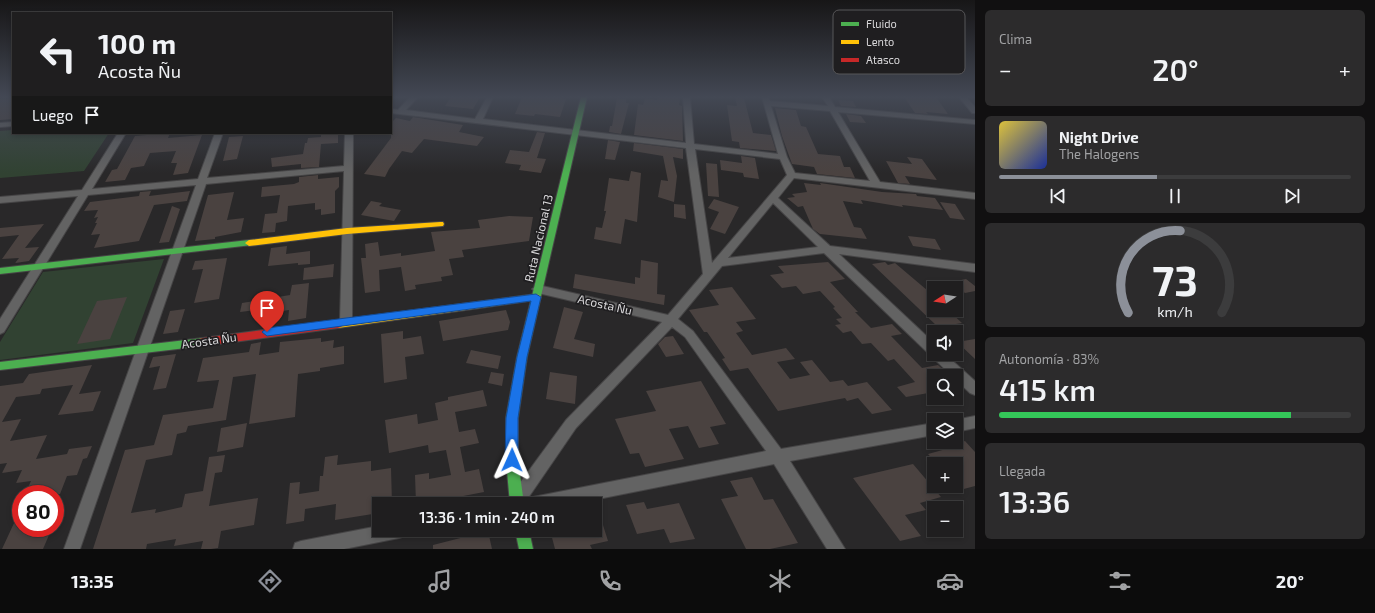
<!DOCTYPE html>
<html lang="es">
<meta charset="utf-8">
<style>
:root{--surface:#1f1e1f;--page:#2c2b2c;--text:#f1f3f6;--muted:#a1a2a4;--line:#3c3c3d;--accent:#8c9099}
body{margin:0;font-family:"Exo 2",sans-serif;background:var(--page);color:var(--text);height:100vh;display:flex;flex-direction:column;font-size:15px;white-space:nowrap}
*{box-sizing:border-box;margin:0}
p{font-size:13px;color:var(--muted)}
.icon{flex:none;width:22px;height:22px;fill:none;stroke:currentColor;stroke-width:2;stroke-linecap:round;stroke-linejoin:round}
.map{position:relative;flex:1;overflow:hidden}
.side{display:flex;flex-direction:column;gap:10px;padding:10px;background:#111011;width:400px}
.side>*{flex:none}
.guide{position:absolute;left:12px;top:12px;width:380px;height:122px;border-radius:0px;box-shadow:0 2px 6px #0003,0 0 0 1px var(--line);background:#1f1e1f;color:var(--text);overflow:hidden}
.needle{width:26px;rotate:258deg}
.buttons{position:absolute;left:927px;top:281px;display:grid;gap:8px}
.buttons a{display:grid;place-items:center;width:36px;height:36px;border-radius:0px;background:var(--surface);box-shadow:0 2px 6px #0003,0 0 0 1px var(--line);font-size:20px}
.speed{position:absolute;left:12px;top:485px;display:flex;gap:8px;font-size:20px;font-weight:700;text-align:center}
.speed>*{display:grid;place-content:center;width:52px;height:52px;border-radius:50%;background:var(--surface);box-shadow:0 2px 6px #0003,0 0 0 1px var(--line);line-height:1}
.speed .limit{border:6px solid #d22;background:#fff;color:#111}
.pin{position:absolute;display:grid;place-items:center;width:34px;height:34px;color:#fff;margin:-41px -17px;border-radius:50% 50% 50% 0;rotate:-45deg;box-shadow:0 0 4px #0007}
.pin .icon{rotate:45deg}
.me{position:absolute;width:44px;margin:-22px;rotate:1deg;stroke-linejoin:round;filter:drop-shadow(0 0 3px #0008)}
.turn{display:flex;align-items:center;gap:14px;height:84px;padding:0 20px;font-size:18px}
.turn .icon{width:52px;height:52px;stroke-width:2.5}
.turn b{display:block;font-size:28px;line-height:34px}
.then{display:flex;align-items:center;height:38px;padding:0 20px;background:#0003;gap:8px;font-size:15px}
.big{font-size:30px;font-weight:600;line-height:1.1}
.side .card{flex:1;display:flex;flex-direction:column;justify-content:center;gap:6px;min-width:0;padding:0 14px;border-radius:6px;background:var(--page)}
.side .dial{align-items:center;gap:0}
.dial svg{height:104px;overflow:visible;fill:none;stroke:var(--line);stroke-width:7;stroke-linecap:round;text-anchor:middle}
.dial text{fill:var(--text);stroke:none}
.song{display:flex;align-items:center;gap:12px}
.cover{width:48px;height:48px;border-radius:6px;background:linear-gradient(135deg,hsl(50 70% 55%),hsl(230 70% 35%))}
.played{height:4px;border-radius:2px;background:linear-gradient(90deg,var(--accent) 45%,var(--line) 45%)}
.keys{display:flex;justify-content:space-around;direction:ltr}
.heat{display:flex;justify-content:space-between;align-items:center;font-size:22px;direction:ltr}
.charge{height:6px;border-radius:3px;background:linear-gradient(90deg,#34c759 83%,var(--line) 0)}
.trip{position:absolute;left:372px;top:497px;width:230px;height:40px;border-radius:0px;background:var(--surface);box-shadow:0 2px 6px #0003,0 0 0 1px var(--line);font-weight:600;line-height:40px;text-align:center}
.dock{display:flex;height:64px;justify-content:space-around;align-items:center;background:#0c0c0c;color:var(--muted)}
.dock .icon{width:28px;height:28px}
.dock .current{color:var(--accent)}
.dock b{font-size:18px;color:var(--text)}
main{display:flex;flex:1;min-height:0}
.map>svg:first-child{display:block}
.green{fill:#314232}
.building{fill:#4a4240}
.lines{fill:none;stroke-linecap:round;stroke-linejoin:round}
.street-casing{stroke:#464546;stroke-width:2}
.fast-casing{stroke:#464546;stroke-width:2}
.slow-casing{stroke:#464546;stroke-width:2}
.jam-casing{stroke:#464546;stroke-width:2}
.street{fill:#636363;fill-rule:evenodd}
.fast{fill:#4caf50;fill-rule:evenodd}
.slow{fill:#ffc107;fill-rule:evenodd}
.jam{fill:#c62828;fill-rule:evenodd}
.route{fill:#1a73e8;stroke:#114b97}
.labels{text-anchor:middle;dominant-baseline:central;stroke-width:3.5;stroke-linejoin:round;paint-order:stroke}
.street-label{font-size:12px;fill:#d9d8da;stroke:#1f1e20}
.key{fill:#1f1e20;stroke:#575658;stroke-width:1}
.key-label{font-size:11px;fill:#d9d8da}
</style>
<main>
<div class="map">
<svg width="975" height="549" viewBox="0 0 975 549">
<rect width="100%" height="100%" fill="#292829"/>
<path class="green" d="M13 130V133H109L84 171 0 178V131Z
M164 259 133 343 0 360V342L43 272Z"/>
<path class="building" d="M451 97 469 98 470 97H480L473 109 445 106Z
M522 97H558L566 99 560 117 535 114 534 116 515 114Z
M658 97H680L679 105 682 106 683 141 634 135 638 104 643 105 645 98 657 100Z
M735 97 744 98 753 133 771 135 776 151 740 148 739 142 732 141 727 105 737 106Z
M904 97H936L948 114 926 112 928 114 915 113Z
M13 98V119L0 120V99Z
M617 98 626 99V103H629L621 134 609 132 610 126H612Z
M838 100 853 101 856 107 841 106Z
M775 108 796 110 801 126 806 127 818 154 840 156 844 167H850L855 178 817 174 814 167 792 164 782 136Z
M846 114 861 116 866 123 850 122Z
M413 117 463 125 459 132 484 137 477 146 424 139 412 153 402 151 389 169 385 177 364 174 391 138V123L396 118 410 121Z
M537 132 545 133 537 158 546 159 541 173 519 170 521 165 505 163 510 150 529 152Z
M170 133 168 138 202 135 188 173 173 175 177 163H171L176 151 150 153 144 166 131 168 125 180 105 182 112 170 117 169 135 136Z
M338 133V143L321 144 319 167 301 168V164L272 167 271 158 303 154 305 143H307L308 138 321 137V134Z
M243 136 237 159 223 161 229 137Z
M608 140 620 142 615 160 605 159Z
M634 143 683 149V159L673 157 677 176 674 202 658 197 661 180 668 181 663 156 633 151Z
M741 156 755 158 759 179 744 177 743 173 721 170 720 160 742 163Z
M907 157 922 159 937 180 905 176 910 184 898 183 886 161 912 164Z
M706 163 717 164 719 197 708 196Z
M631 171 641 173 637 222 625 219 621 244 594 239 596 227 602 228 606 211H604L609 178 629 181Z
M318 175V179L339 177V187L335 191V213L321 215V209L315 210V203L288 206 287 221 276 223 275 232 262 233 265 214 277 213 280 195 261 197 262 187 294 184 299 182V177Z
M804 183 821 185 820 183 882 192 916 194 917 196 935 198 943 210 902 205 903 207 861 200 863 204 843 201 854 227 861 228 867 239 820 234 813 229 803 206 798 207 787 198 795 197 792 194 807 192Z
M151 191 149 196 190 191 187 201 154 205 139 241 94 248 100 234 91 235 97 223H95L98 217 94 218 98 210 84 211 90 202 139 196 140 192Z
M234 192 227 220 244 218 241 232 215 237V239L195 241 208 195Z
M714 199 739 207 725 234 710 229 719 212 708 208Z
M371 201 382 203 379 206 401 210 394 221 361 215Z
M940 202 955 204 965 220 950 218Z
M674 204 685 205 686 219 674 217Z
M172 206 180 209 169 242 159 243Z
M509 216 533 217 529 241 462 250 464 257 449 259 453 275 441 277 442 281 415 285 416 289 405 291 401 267 379 270 380 291 365 293 361 258H366L365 244 378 242 380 256 401 253V256L435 251 431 232 480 228 478 220Z
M44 224 25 248 39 247 29 261 15 263 19 258 2 259 19 235 0 237V228Z
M908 236 935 239 941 250 913 246Z
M287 246 286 254 310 251V264L298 265V263L268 266 271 248Z
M227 258 219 299 194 303 203 269 192 270 195 261Z
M641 260 658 263 657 294 665 295 664 305 573 288 575 274 635 284V277L640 278Z
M828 262 845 279 830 282 858 312H855L871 328 892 324 902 334 891 336 922 368 938 365 950 376H934V392L906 397 897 387 915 382 894 359 888 361 871 343 862 344 851 331 843 333 835 325 841 324 836 319 842 318 833 308 835 307 820 291 803 294 796 286 782 288 770 275 784 273 778 266Z
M885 262 888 265 895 263 934 296V313L948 310 962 323 938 327 872 264Z
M334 264 333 277 303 280 304 268Z
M966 279 975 286V291L965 293 951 282Z
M309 283 306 318 288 321 289 310 264 314V309L240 312 242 303 290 295 292 285Z
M732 287 756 319 736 322 743 331 736 333 752 355 786 348 795 359 777 362 790 379 810 375 800 362 812 360 830 382 843 380 848 386 867 382 892 410 872 414 858 398 847 401 845 398 778 411 748 368 730 371 722 359 725 358 707 332H704L689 310 719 305 709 290Z
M127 297 110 339 77 344 97 301Z
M564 307 583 312 574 339 595 344 593 357 553 348Z
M185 309 178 332 163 334 170 311Z
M506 310 510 322 508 330 443 341 439 321Z
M403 331V339L421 336 424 354 405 357 407 379 384 383 381 334Z
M673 336 684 354 666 357 658 344 665 337Z
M321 338V342L334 340 333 348 344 346V364L320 368V371L298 374 295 417 249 424 256 374 233 377 226 420 188 426 186 432 177 434 172 455 146 460 131 513 156 509 155 513 182 507 185 494 203 491 209 457 225 455 222 472 215 473 209 506 258 498 254 525 221 531 218 548 211 549H201L203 541 174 546 176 539 147 544 146 549H93L125 450 154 445 163 415 213 408 219 380 197 382 203 358 249 352 251 344 261 342 259 355 279 352 280 342Z
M975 339V359L957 342Z
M471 350 501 356 498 369 466 363Z
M176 354 166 388 153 390 160 366 149 368 153 357Z
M92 365 79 394 101 391 93 411 58 415 73 385 42 389 40 394 16 397 2 422 21 419 10 441 47 435 36 459 67 454 69 449 92 446 87 458 83 459 77 475 67 476 60 494H25L31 481 16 483 22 470 2 473 7 463 0 464V386L23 383 29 374Z
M491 372 504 374 502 386 488 383Z
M550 372 577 376 575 404 546 399Z
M701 381 726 424 710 427 719 444 699 448 688 426 669 429 684 459 645 467 639 453 630 454 615 419 656 411 646 391Z
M483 390 487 406 455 412 459 432 475 429 479 443 460 447 465 472 479 469 484 492 453 498 454 504H416L415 475 429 473V479L451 475 446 450 429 453 428 445 389 453 385 420 417 414 418 424 438 420 435 403 448 400V397Z
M247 423 243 447 217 452 221 428Z
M965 441 975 452V486L960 490 956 486V464H937L928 454 957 446 954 444Z
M338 455 337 465 371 461V471L391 468 392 504H379V513L335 520 336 504 305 509 304 521 286 524 290 483 300 482 299 494 319 491 320 476H323L325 457Z
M913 464 941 497 920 503 926 510 905 515 921 536 900 541 853 478Z
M752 477 764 500 773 499 798 543 770 549H746L721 499 738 496 730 481Z
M644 502 647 509 679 503 695 539 670 543 664 529 637 534 626 505Z
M597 506 608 541 590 545 592 549H555L550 530H595V507Z
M21 508V528H52L43 549H2Z
M488 531 492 549H433V545Z"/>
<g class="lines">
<defs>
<path id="street" d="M410 97H418L406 110 475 119 487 97H493L483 119 686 143 683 97H690L694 144 778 154 762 97H768L770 101 828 106 822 97H829L835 107 975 120V124L838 112 880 182 975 193V199L794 178 778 198 830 246 975 264V272L839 254 934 343V354H945L975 381V395L970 393 956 380V376H952L824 253 722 266 678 319 693 331 781 449 934 423V435L790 461 845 549H827L774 464 573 504H525L527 500 520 504 514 501 512 496 514 491 566 420 662 322 538 293 532 289 538 285 668 315 703 274 686 148 391 113V109L398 110ZM771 106 830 111 870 181 795 173 787 157ZM695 149 780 159 787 175 712 263ZM773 203 818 247 728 258ZM672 327 685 337 766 451 528 498 576 428Z
M959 97H966L975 107V113H972Z
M13 122V126L0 127V123Z
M118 133H126L92 189 198 179 215 133H223L207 178 344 166 345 133H353L352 321 350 324H342L340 321 344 171 206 184 80 549H64L196 185 88 195 4 332 0 334V319L78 196 0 203V197L82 190Z
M975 416V428L956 432 955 420Z
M379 526V530H407L405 536 399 538 344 549H293L295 543 301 541Z"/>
<path id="fast" d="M581 97H587L527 357 518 418V460L524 504H510L506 460V418L517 357Z
M249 240 252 241 253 243 252 245 0 274V268Z
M203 338 207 339 208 342 207 345 203 346 0 370V362Z
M515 530H529L533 549H519Z"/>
<path id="slow" d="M440 222H443L444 224 443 226 347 234 249 246 245 243 249 240 347 228Z
M536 294 539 295 541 297 539 299 536 300 338 328 335 327 333 324 335 321 338 320Z"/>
<path id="jam" d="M338 320 341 321 343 324 341 327 338 328 203 346 199 345 198 342 199 339 203 338Z"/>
</defs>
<use href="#street" class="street-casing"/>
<use href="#fast" class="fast-casing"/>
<use href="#slow" class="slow-casing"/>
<use href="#jam" class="jam-casing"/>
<use href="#street" class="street"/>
<use href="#fast" class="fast"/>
<use href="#slow" class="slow"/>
<use href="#jam" class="jam"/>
</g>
<linearGradient id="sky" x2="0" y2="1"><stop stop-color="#171617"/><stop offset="0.56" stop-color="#434854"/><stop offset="1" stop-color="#434854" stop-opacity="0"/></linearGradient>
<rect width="975" height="173" fill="url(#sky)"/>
<path class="route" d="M536 294 541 297 527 357 518 418V460L516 464 512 465 507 464 505 460 506 418 517 357 531 301 267 336 262 332 267 328Z"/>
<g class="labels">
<g class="street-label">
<text transform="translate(538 238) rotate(-77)">Ruta Nacional 13</text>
<text transform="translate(605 304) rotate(13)">Acosta Ñu</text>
<text transform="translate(209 340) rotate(-8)">Acosta Ñu</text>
</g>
</g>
<rect x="833" y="10" width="132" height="64" rx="6" class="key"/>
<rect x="841" y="22" width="18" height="4" fill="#4caf50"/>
<rect x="841" y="40" width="18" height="4" fill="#ffc107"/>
<rect x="841" y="58" width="18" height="4" fill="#c62828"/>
<g class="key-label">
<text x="866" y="28">Fluido</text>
<text x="866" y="46">Lento</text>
<text x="866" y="64">Atasco</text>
</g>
</svg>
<div class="buttons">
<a><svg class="needle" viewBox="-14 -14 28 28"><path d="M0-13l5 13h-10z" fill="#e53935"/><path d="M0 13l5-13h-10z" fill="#a1a2a4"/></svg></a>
<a><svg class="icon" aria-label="sound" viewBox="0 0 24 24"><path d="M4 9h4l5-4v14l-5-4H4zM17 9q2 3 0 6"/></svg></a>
<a><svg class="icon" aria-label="search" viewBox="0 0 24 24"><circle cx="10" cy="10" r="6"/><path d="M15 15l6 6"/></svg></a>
<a><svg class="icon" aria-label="layers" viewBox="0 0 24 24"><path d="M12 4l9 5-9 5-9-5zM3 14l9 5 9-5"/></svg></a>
<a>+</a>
<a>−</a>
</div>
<div class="speed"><div class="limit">80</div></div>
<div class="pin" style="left:267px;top:332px;background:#d93025"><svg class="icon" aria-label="arrive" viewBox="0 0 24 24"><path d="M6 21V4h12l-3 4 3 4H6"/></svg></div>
<svg class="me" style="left:512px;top:460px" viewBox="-20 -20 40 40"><path d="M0-17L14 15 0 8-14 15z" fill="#1a73e8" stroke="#fff" stroke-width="4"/></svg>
<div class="trip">13:36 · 1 min · 240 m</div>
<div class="guide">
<div class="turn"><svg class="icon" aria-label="left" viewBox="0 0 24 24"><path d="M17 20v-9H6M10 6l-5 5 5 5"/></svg><div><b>100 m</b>Acosta Ñu</div></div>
<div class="then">Luego<svg class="icon" aria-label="arrive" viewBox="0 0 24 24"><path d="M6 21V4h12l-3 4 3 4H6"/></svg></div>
</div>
</div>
<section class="side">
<div class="card"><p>Clima</p>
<div class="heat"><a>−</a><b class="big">20°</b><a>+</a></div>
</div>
<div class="card">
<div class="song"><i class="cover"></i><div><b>Night Drive</b><p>The Halogens</p></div></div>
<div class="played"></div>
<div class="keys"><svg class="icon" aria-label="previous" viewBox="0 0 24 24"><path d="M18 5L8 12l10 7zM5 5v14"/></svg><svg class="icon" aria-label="pause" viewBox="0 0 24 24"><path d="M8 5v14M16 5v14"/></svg><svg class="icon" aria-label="next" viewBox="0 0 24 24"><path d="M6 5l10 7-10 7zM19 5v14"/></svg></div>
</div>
<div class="card dial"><svg viewBox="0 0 100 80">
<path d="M14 69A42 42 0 1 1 86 69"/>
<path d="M14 69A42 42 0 0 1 54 6" stroke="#8c9099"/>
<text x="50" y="56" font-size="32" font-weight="700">73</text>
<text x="50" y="72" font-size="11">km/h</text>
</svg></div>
<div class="card"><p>Autonomía · 83%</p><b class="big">415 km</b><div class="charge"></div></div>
<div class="card"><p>Llegada</p><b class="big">13:36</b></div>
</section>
</main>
<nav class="dock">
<b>13:35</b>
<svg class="icon current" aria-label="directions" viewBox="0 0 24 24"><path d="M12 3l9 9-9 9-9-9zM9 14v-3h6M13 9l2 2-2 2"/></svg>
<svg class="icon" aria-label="music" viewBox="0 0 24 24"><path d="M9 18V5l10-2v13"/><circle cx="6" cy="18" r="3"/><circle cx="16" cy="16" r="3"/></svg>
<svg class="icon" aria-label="phone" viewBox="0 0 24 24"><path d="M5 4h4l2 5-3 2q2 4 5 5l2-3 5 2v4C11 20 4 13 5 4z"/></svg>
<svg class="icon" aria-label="climate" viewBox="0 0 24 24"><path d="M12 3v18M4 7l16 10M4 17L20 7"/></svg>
<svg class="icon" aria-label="car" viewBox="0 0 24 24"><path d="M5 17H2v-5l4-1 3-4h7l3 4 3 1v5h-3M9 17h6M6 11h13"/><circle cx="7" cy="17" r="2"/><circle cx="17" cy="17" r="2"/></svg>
<svg class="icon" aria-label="filters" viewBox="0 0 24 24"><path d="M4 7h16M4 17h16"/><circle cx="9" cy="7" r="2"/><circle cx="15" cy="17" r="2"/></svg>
<b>20°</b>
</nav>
